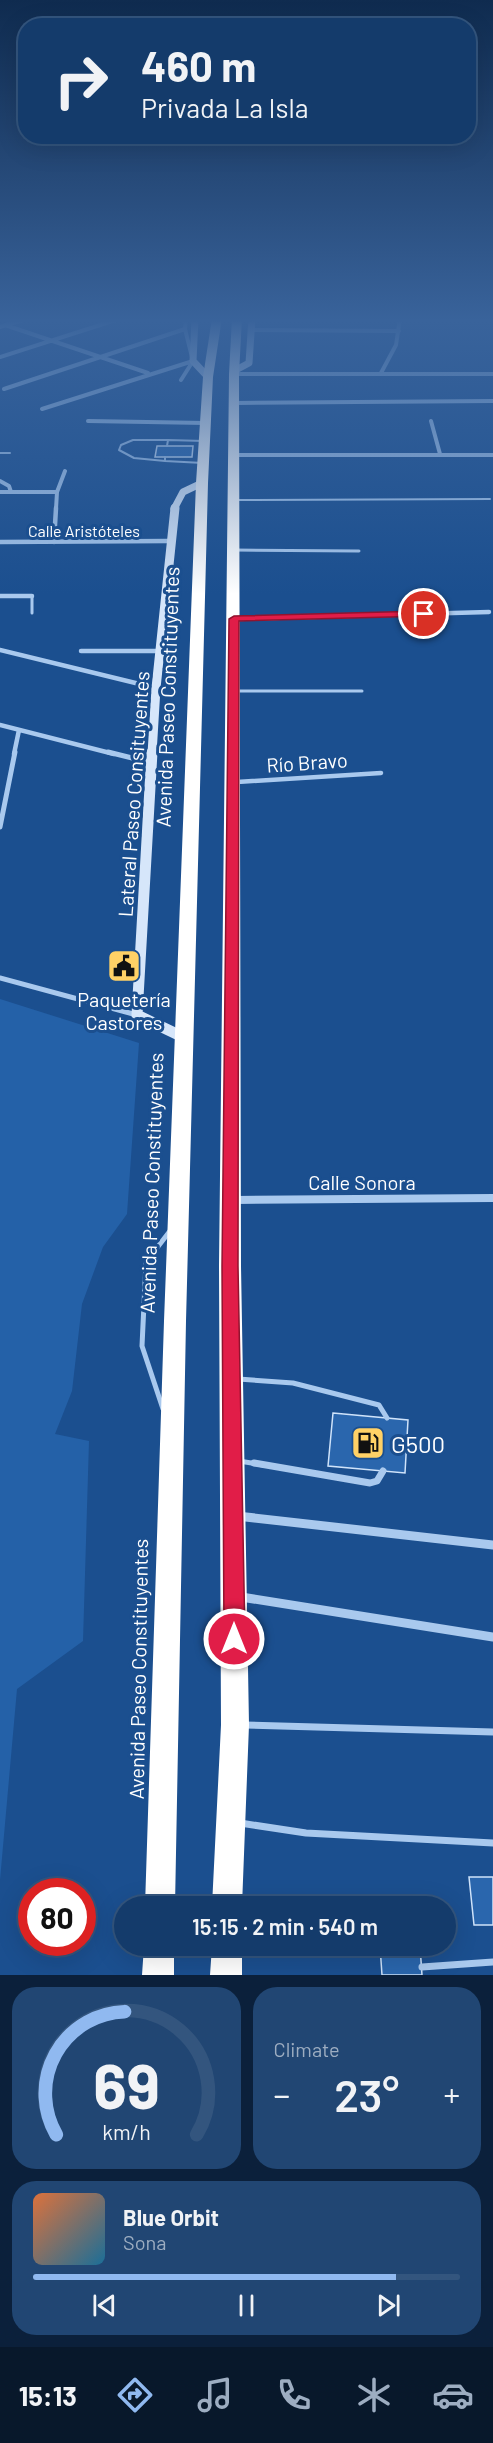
<!DOCTYPE html>
<meta charset="utf-8">
<style>
:root{--surface:#143b6b;--page:#214673;--text:#f1f3f6;--muted:#9dadc1;--line:#33557e;--accent:#90b9f0}
body{margin:0;font-family:Barlow,sans-serif;background:var(--page);color:var(--text);height:100vh;display:flex;flex-direction:column;font-size:22px;white-space:nowrap}
*{box-sizing:border-box;margin:0}
p{font-size:20px;color:var(--muted)}
.icon{flex:none;width:33px;height:33px;fill:none;stroke:currentColor;stroke-width:2;stroke-linecap:round;stroke-linejoin:round}
.map{position:relative;height:1975px;overflow:hidden}
.details{display:flex;flex-direction:column;gap:12px;padding:12px;background:#0b203b;flex:1}
.details>*{flex:none}
.hud{position:absolute;left:18px;top:18px;width:458px;height:126px;border-radius:24px;box-shadow:0 6px 24px #0002,0 0 0 2px var(--line);background:#143b6b;color:var(--text);overflow:hidden}
.speed{position:absolute;left:18px;top:1878px;display:flex;gap:12px;font-size:30px;font-weight:700;text-align:center}
.speed>*{display:grid;place-content:center;width:78px;height:78px;border-radius:50%;background:var(--surface);box-shadow:0 6px 24px #0002,0 0 0 2px var(--line);line-height:1}
.speed .limit{border:9px solid #d22;background:#fff;color:#111}
.pin{position:absolute;display:grid;place-items:center;width:51px;height:51px;color:#fff;margin:-26px;border:3px solid #fff;border-radius:50%;box-shadow:0 2px 6px #0007}
.me{position:absolute;width:66px;margin:-33px;rotate:0deg;stroke-linejoin:round;filter:drop-shadow(0 0 4px #0008)}
.turn{display:flex;align-items:center;gap:21px;height:126px;padding:0 24px;font-size:27px}
.turn .icon{width:78px;height:78px;stroke-width:2.5}
.turn b{display:block;font-size:42px;line-height:51px}
.big{font-size:45px;font-weight:600;line-height:1.1}
.details .tile{flex:1;display:flex;flex-direction:column;justify-content:center;gap:9px;min-width:0;padding:0 21px;border-radius:24px;background:var(--page)}
.details .dial{align-items:center;gap:0}
.dial svg{height:156px;overflow:visible;fill:none;stroke:var(--line);stroke-width:7;stroke-linecap:round;text-anchor:middle}
.dial text{fill:var(--text);stroke:none}
.song{display:flex;align-items:center;gap:18px}
.cover{width:72px;height:72px;border-radius:9px;background:linear-gradient(135deg,hsl(20 70% 55%),hsl(200 70% 35%))}
.played{height:6px;border-radius:3px;background:linear-gradient(90deg,var(--accent) 85%,var(--line) 85%)}
.keys{display:flex;justify-content:space-around;direction:ltr}
.heat{display:flex;justify-content:space-between;align-items:center;font-size:33px;direction:ltr}
.details .tiles{flex:1;display:grid;gap:12px;grid-template-columns:1fr 1fr}
.tile:last-child{grid-column:span 2}
.trip{position:absolute;left:114px;top:1896px;width:342px;height:60px;border-radius:30px;background:var(--surface);box-shadow:0 6px 24px #0002,0 0 0 2px var(--line);font-weight:600;line-height:60px;text-align:center}
.tabs{display:flex;height:96px;justify-content:space-around;align-items:center;background:#08182b;color:var(--muted)}
.tabs .icon{width:42px;height:42px}
.tabs .on{color:var(--accent)}
.tabs b{font-size:27px;color:var(--text)}
.map>svg:first-child{display:block}
.green{fill:#2461a8}
.building{fill:#2a66ad;stroke:#cfe3fa;stroke-width:1.5}
.lines{fill:none;stroke-linecap:round;stroke-linejoin:round}
.lane-far4{stroke:#a9c9ee;stroke-width:2}
.lane-far3{stroke:#a9c9ee;stroke-width:3}
.lane-far2{stroke:#a9c9ee;stroke-width:4.5}
.lane-far1{stroke:#a9c9ee;stroke-width:5}
.lane{stroke:#a9c9ee;stroke-width:7}
.street-far4{stroke:#a9c9ee;stroke-width:4}
.street-far3{stroke:#a9c9ee;stroke-width:4.5}
.street-far2{stroke:#a9c9ee;stroke-width:5}
.street-far1{stroke:#a9c9ee;stroke-width:8}
.street{stroke:#a9c9ee;stroke-width:9}
.secondary-far2{stroke:#d6e6fa;stroke-width:7}
.secondary-far1{stroke:#d6e6fa;stroke-width:9}
.secondary{stroke:#d6e6fa;stroke-width:11}
.highway{fill:#fff;fill-rule:evenodd}
.route{fill:#e11d48;stroke:#92132f;stroke-width:1.5}
.labels{text-anchor:middle;dominant-baseline:central;stroke-width:6;stroke-linejoin:round;paint-order:stroke}
.far-street-label{font-size:16px;fill:#fff;stroke:#1b4f8f}
.street-label{font-size:20px;fill:#fff;stroke:#1b4f8f}
.poi-label{font-size:20px;fill:#fff;stroke:#1b4f8f}
.near-poi-label{font-size:24px;fill:#fff;stroke:#1b4f8f;text-anchor:start}
</style>
<div class="map">
<svg width="493" height="1975" viewBox="0 0 493 1975">
<rect width="100%" height="100%" fill="#1b4f8f"/>
<path class="green" d="M0 999 139 1043 127 1214 103 1247 82 1304 72 1391 55 1434 89 1441 83 1641 17 1689 0 1880Z"/>
<path class="building" d="M157 446H193L192 457H155Z
M333 1413 408 1420 405 1473 328 1466Z
M469 1877H493V1925H474Z
M380 1946H420L422 1975H382Z"/>
<g class="lines">
<path class="lane-far4" d="M167 446 168 440 204 441
M0 453H10
M165 457V461L203 463
M165 461 134 458 119 450 121 445 133 440H168
M234 500 490 499"/>
<path class="lane-far3" d="M234 550 359 551
M32 596V613
M234 691H362"/>
<path class="lane-far2" d="M237 782 381 773"/>
<path class="lane-far1" d="M238 1379 293 1383 379 1405 387 1418
M163 1409 142 1346 146 1262 170 1231
M239 1461 263 1465"/>
<path class="lane" d="M254 1463 370 1483 377 1481 383 1471
M244 1725 493 1732
M240 1823 306 1833 493 1843
M422 1967 493 1962"/>
<path class="street-far4" d="M186 318 185 329 192 357
M5 325 148 373
M0 327 29 318
M253 330 399 331
M0 357 122 318
M381 373 396 345 400 318
M234 374H493
M181 380 193 361
M4 389 185 329
M235 403 493 401
M42 409 193 361
M88 421 206 423
M431 421 440 454
M234 455H493
M0 481 9 486 11 492
M0 492H57
M56 509 57 492 65 471"/>
<path class="street-far3" d="M0 542 168 541
M54 542 56 508
M0 596H32
M234 619 489 612
M0 650 156 688
M81 651H161
M0 725 114 754
M14 754 19 730"/>
<path class="street-far2" d="M108 752 152 763
M0 827 15 752
M0 978 137 1015"/>
<path class="street-far1" d="M235 1200 493 1198"/>
<path class="street" d="M237 1516 493 1545
M241 1597 493 1637"/>
<path class="secondary-far2" d="M195 318 193 361 208 377
M234 371 249 363 252 318
M174 509 183 492 202 483"/>
<path class="secondary-far1" d="M152 754 156 688 175 508"/>
<path class="secondary" d="M152 752 137 1015 185 1038"/>
<path class="highway" d="M212 318H222L213 377 208 483 186 1321 175 1906H145L164 1321 196 483 203 377Z
M232 318H242L239 374 241 1266 249 1725 242 1906H212L221 1725 219 1266 229 374Z
M144 1946H174V1975H142Z
M212 1946H242V1975H210Z"/>
</g>
<linearGradient id="sky" x2="0" y2="1"><stop stop-color="#0f2b4f"/><stop offset="0.54" stop-color="#39639b"/><stop offset="1" stop-color="#39639b" stop-opacity="0"/></linearGradient>
<rect width="493" height="594" fill="url(#sky)"/>
<path class="route" d="M424 611H428V616L239 621 238 1266 245 1639 242 1646 234 1648 227 1646 224 1639 222 1266 229 619 234 616Z"/>
<defs>
<symbol id="civic-square" viewBox="-11 -11 22 22"><rect x="-9" y="-9" width="18" height="18" rx="4" fill="#ffd166" stroke="#1b4f8f"/><path d="M-.6-6.5H3V-4.5H.6V-3L4-1V1h2V6H-6V1h2V-1L-.6-3ZM-1.2 2.5V6h2.4V2.5Z" fill="#111"/></symbol>
<symbol id="fuel-square" viewBox="-11 -11 22 22"><rect x="-9" y="-9" width="18" height="18" rx="4" fill="#ffd166" stroke="#1b4f8f"/><path d="M-5.5-6h7V0h2V4h1.3V-2.5L3-4.5l.8-.8L6-3V5H2.5V1h-1V6h-7ZM-4.2-4.7v3.2H.2V-4.7Z" fill="#111"/></symbol>
</defs>
<g fill-rule="evenodd">
<use href="#civic-square" x="105" y="947" width="38" height="38"/>
<use href="#fuel-square" x="349" y="1424" width="38" height="38"/>
</g>
<g class="labels">
<g class="far-street-label">
<text x="84" y="530">Calle Aristóteles</text>
</g>
<g class="street-label">
<text transform="translate(167 697) rotate(-88)">Avenida Paseo Constituyentes</text>
<text transform="translate(307 762) rotate(-4)">Río Bravo</text>
<text transform="translate(133 794) rotate(-86)">Lateral Paseo Consituyentes</text>
<text x="362" y="1182">Calle Sonora</text>
<text transform="translate(151 1183) rotate(-88)">Avenida Paseo Constituyentes</text>
<text transform="translate(138 1669) rotate(-89)">Avenida Paseo Constituyentes</text>
</g>
<g class="poi-label">
<text x="124" y="999">Paquetería<tspan x="124" dy="23">Castores</tspan></text>
</g>
<g class="near-poi-label">
<text x="391" y="1443">G500</text>
</g>
</g>
</svg>
<div class="speed"><div class="limit">80</div></div>
<div class="pin" style="left:424px;top:614px;background:#d93025"><svg class="icon" aria-label="arrive" viewBox="0 0 24 24"><path d="M6 21V4h12l-3 4 3 4H6"/></svg></div>
<svg class="me" style="left:234px;top:1639px" viewBox="-20 -20 40 40"><circle r="17" fill="#e11d48" stroke="#fff" stroke-width="3"/><path d="M0-11L8 9 0 5-8 9z" fill="#fff"/></svg>
<div class="trip">15:15 · 2 min · 540 m</div>
<div class="hud">
<div class="turn"><svg class="icon" aria-label="right" viewBox="0 0 24 24"><path d="M7 20v-9h11M14 6l5 5-5 5"/></svg><div><b>460 m</b>Privada La Isla</div></div>
</div>
</div>
<section class="details">
<div class="tiles">
<div class="tile dial"><svg viewBox="0 0 100 80">
<path d="M14 69A42 42 0 1 1 86 69"/>
<path d="M14 69A42 42 0 0 1 49 6" stroke="#90b9f0"/>
<text x="50" y="56" font-size="32" font-weight="700">69</text>
<text x="50" y="72" font-size="11">km/h</text>
</svg></div>
<div class="tile"><p>Climate</p>
<div class="heat"><a>−</a><b class="big">23°</b><a>+</a></div>
</div>
<div class="tile">
<div class="song"><i class="cover"></i><div><b>Blue Orbit</b><p>Sona</p></div></div>
<div class="played"></div>
<div class="keys"><svg class="icon" aria-label="previous" viewBox="0 0 24 24"><path d="M18 5L8 12l10 7zM5 5v14"/></svg><svg class="icon" aria-label="pause" viewBox="0 0 24 24"><path d="M8 5v14M16 5v14"/></svg><svg class="icon" aria-label="next" viewBox="0 0 24 24"><path d="M6 5l10 7-10 7zM19 5v14"/></svg></div>
</div>
</div>
</section>
<nav class="tabs">
<b>15:13</b>
<svg class="icon on" aria-label="directions" viewBox="0 0 24 24"><path d="M12 3l9 9-9 9-9-9zM9 14v-3h6M13 9l2 2-2 2"/></svg>
<svg class="icon" aria-label="music" viewBox="0 0 24 24"><path d="M9 18V5l10-2v13"/><circle cx="6" cy="18" r="3"/><circle cx="16" cy="16" r="3"/></svg>
<svg class="icon" aria-label="phone" viewBox="0 0 24 24"><path d="M5 4h4l2 5-3 2q2 4 5 5l2-3 5 2v4C11 20 4 13 5 4z"/></svg>
<svg class="icon" aria-label="climate" viewBox="0 0 24 24"><path d="M12 3v18M4 7l16 10M4 17L20 7"/></svg>
<svg class="icon" aria-label="car" viewBox="0 0 24 24"><path d="M5 17H2v-5l4-1 3-4h7l3 4 3 1v5h-3M9 17h6M6 11h13"/><circle cx="7" cy="17" r="2"/><circle cx="17" cy="17" r="2"/></svg>
</nav>
